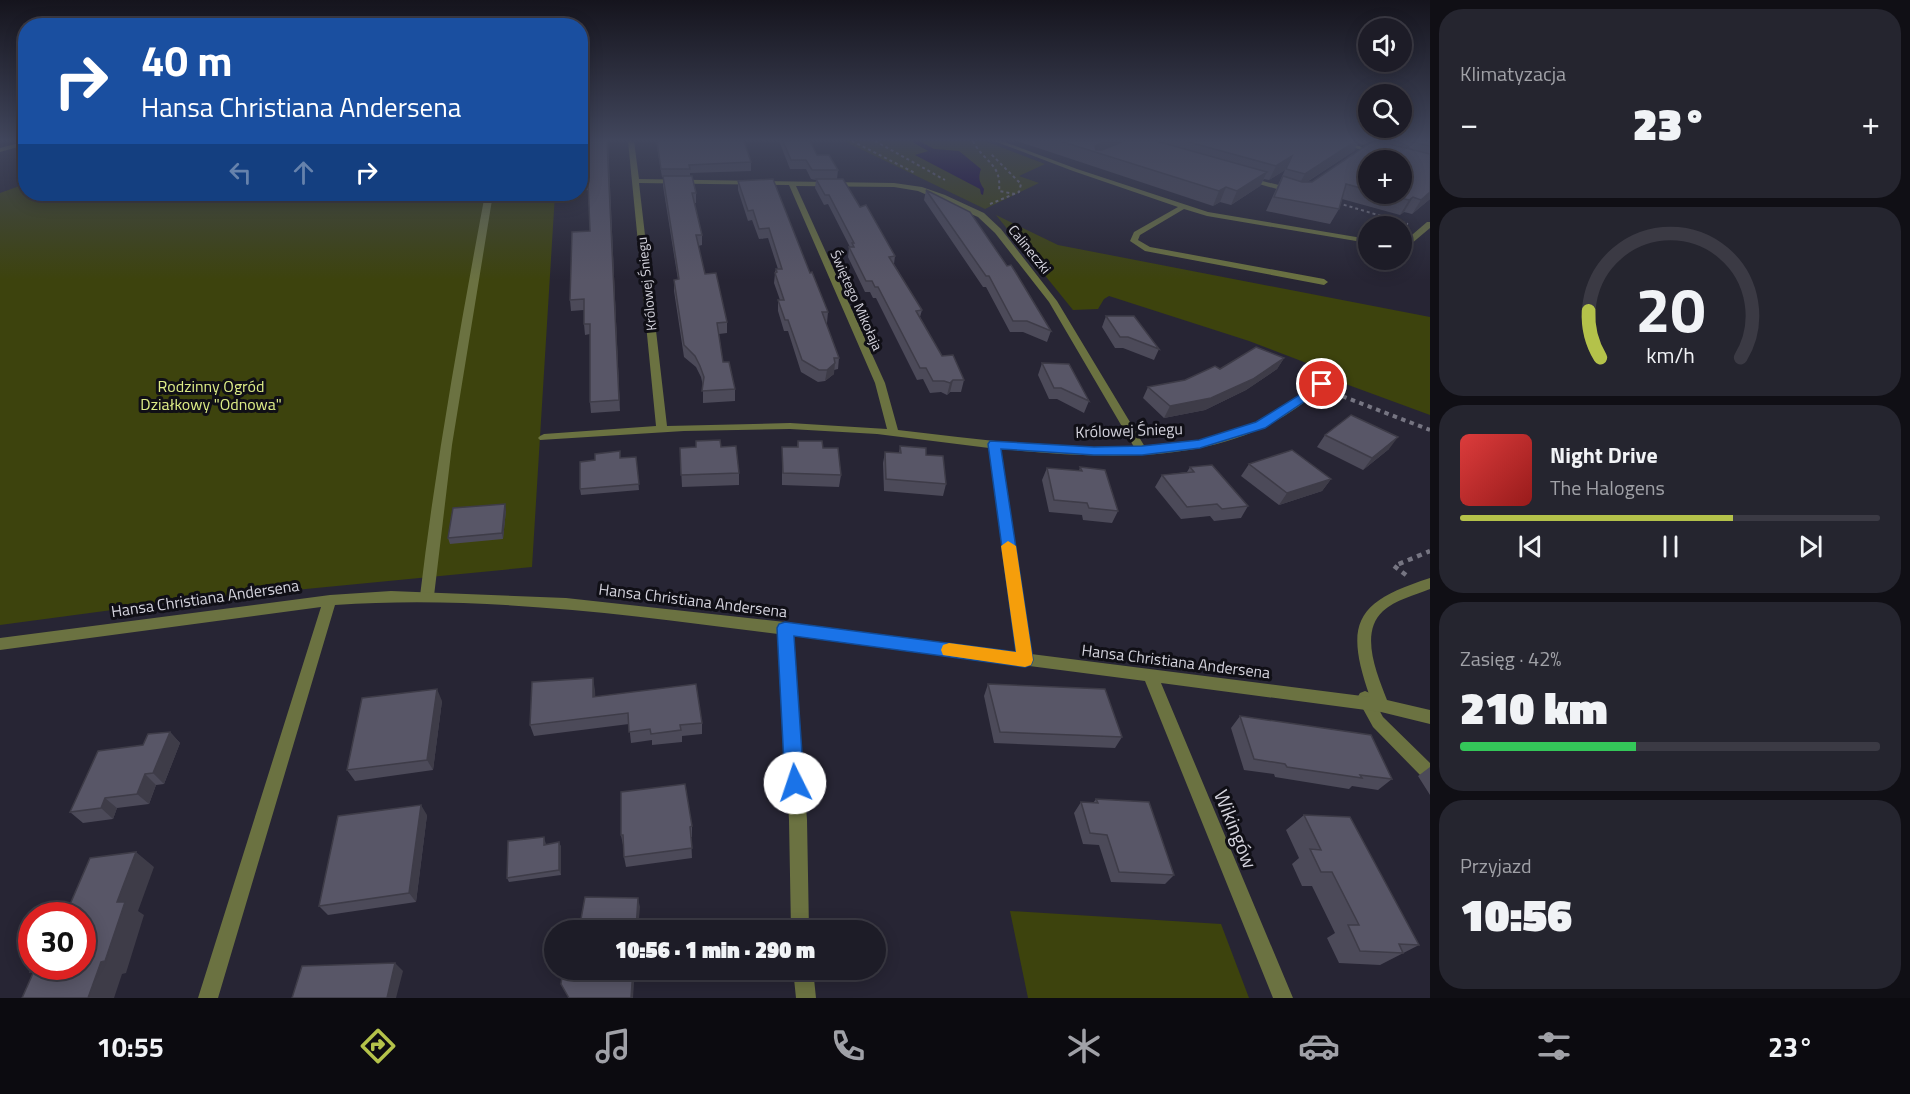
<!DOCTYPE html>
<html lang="pl">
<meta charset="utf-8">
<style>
:root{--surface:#1d1c27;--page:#25252f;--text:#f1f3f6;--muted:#a0a1a7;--line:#3b3a44;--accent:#b4c24a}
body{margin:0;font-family:"Titillium Web",sans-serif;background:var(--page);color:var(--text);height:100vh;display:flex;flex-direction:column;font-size:22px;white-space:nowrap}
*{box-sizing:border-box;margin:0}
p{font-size:20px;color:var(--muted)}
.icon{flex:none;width:33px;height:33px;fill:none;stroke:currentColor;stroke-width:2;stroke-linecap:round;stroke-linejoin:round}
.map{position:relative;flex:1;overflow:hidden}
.details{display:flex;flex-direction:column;gap:9px;padding:9px;background:#100f15;width:480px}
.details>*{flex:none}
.guide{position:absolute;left:18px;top:18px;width:570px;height:183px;border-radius:24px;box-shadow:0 3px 15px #0003,0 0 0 2px var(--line);background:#1a4fa0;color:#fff;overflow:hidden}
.controls{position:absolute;left:1358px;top:18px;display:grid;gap:12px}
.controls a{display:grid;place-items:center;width:54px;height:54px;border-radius:50%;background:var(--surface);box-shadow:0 3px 15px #0003,0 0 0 2px var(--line);font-size:30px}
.speed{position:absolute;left:18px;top:902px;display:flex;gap:12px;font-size:30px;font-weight:700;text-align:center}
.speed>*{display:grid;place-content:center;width:78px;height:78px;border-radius:50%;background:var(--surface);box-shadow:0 3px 15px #0003,0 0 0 2px var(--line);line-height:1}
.speed .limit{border:9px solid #d22;background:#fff;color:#111}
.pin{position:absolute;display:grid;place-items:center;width:51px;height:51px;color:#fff;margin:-26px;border:3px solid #fff;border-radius:50%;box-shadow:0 2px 6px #0007}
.me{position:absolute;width:66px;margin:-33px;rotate:356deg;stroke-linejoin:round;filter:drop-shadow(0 0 4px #0008)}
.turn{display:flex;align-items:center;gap:21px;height:126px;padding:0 24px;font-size:27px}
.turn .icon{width:78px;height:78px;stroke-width:2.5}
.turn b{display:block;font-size:42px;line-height:51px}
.lanes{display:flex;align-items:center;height:57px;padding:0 24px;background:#0003;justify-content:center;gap:30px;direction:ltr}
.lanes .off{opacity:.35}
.big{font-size:45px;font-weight:800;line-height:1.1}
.details .card{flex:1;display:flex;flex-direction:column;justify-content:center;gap:9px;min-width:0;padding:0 21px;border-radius:24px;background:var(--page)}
.details .dial{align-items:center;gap:0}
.dial svg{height:156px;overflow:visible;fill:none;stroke:var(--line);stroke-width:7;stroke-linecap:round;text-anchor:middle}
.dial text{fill:var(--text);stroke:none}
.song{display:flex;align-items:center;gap:18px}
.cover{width:72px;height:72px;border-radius:9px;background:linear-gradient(135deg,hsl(0 70% 55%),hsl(0 70% 35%))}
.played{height:6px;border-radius:3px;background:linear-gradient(90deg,var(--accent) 65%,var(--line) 65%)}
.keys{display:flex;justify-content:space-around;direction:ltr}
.heat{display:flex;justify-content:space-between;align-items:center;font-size:33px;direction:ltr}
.charge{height:9px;border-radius:4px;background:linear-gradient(90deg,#34c759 42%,var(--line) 0)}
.trip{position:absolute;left:544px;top:920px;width:342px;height:60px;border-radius:30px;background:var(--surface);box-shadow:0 3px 15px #0003,0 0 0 2px var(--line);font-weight:800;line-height:60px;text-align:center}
.menu{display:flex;height:96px;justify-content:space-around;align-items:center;background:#0c0b10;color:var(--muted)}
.menu .icon{width:42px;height:42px}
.menu .on{color:var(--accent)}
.menu b{font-size:27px;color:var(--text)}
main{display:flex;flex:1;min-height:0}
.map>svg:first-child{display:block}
.green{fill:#3d430d}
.water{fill:#17043b}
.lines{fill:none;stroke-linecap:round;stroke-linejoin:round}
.stream{stroke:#17043b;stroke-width:4.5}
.path-far2{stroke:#767582;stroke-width:2;stroke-dasharray:3 3;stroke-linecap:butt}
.path-far1{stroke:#767582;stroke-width:4;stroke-dasharray:4.5 4.5;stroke-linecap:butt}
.path{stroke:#767582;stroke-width:4.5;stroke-dasharray:5 5;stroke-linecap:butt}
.lane{fill:#6b7241;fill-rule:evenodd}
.street{fill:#6b7241;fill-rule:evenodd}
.wall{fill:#4c4a59;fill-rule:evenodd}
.shaded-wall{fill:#3e3c48}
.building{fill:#585667;stroke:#3e3c48;stroke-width:1.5}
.route{fill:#1a73e8;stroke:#114b97;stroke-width:1.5}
.slow{fill:#f59e0b}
.labels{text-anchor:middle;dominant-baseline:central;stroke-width:6;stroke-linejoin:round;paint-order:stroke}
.far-street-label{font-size:14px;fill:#d4d3dd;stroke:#100f16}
.park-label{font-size:16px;fill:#deed87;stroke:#100f16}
.street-label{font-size:16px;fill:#d4d3dd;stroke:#100f16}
.near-street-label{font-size:20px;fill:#d4d3dd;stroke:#100f16}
</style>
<main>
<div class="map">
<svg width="1430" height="998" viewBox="0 0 1430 998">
<rect width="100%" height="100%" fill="#272534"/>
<path class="green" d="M844 141H985L1045 164 1019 176 1039 183 985 209Z
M25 184 26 194H555L532 567 172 602 0 625V193Z
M996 215 1058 245 1430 317V415L1343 383 1317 367 1249 341 1109 296 1104 299 1098 309 1073 310Z
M1010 911 1221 924 1249 998H1028Z"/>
<path class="water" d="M935 149 959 151 981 169C978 177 979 182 984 189L983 195 981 194 980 189 915 155Z"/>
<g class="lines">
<path class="stream" d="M915 141 940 155"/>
<path class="path-far2" d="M852 141 915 173
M875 141 945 180
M973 141C984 163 1002 163 999 191L1015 194
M1338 203 1408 224
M990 204 1019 192 1021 184 991 154"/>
<path class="path-far1" d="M1334 393 1430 430"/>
<path class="path" d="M1406 575 1394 566 1430 551"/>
<path class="lane" d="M23 142 26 143 25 145 0 152V148Z
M485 194H493L452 445 434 596 432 600 427 601 422 600 420 596C436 461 460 328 485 194Z
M1365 691 1370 693 1383 717 1430 763V777L1427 779 1421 776 1373 727 1357 698 1360 693Z"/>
<path class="street" d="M628 141H634L639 179 894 183 922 187 945 195 984 213 1001 229 1057 301 1145 447C1187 445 1234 435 1271 415 1283 408 1315 380 1326 382V386L1318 392C1304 403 1289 414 1272 423 1190 466 1090 457 1000 449L1031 654 1370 697C1344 623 1355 602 1430 578V589C1415 595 1395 600 1383 611 1359 633 1377 674 1387 700L1430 710V724L1381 712 1161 683 1293 998H1273L1145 681 793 635 807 820 809 930H791L789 820 778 634C632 615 483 595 335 605L218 998H198L321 607 0 650V638L330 595 391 591 566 598 785 622 1017 652 989 448 877 434 790 429 684 431 540 440 538 438 540 436 544 434 656 426ZM639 183 789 185 875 383 887 429 790 423 667 426ZM796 186 894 187 918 191 978 217 995 233 1049 302 1134 447C1055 450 976 439 898 430L885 383Z
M994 141H1002L1077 169 1208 212 1368 239V243L1207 216 1184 209 1140 235 1138 240 1150 247 1324 279 1328 282 1324 285 1145 251 1130 241 1134 232 1178 207 1073 171Z
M1330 141H1340L1380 152 1377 154Z
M1247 177 1294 189 1295 191 1291 193 1245 180 1244 179Z
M1427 222H1430V228L1411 244 1401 245V241L1406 240Z
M793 969H813L816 998H796Z"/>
</g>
<path class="wall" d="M580 141H608L620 411 591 413 590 402V334L585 335 584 324V310L571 311 570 300 590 231 588 190 580 191Z
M656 141H744L751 162V171L690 173V176L696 193V203H694L702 235V245L698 246 705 274 727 322V333L719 334 723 362 735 389V401L703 403V386L701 377 696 367 684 357 674 291V280H678L663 186V177H662Z
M779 141H810L817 155 838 170 837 179 860 207 895 256 894 264 922 310 920 317 942 356 964 380 961 392H950L947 395 941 392 930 393 923 379 917 380 876 298H873L870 292H865L848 257 849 247H850L828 204 824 205 815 188 816 180 811 179 806 169H790Z
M1017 141H1120L1119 143 1124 141H1430V199L1412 214 1404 212 1400 215 1342 199 1339 209 1330 224 1266 211 1285 170 1269 180 1264 179 1260 186 1231 205 1220 202 1213 206ZM1358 143 1366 145 1312 182H1307L1354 151ZM1368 160 1401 194H1368Z
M738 181 810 273 828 312 827 323H826L839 358 838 369 834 370V374L825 381 818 382 801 372 788 331H784L778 311V300H780L774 283 775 273V272L776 269H778L768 238 759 239 752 220 748 221 738 190Z
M926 190 1051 331 1047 342 1023 332H1010L986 287H983L924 200Z
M1106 316 1159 349 1154 360 1123 348H1115L1102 327Z
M1284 358 1277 369 1246 390 1205 410 1164 418 1143 398 1148 387 1185 380 1220 369Z
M1042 363 1089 401 1084 413 1057 399H1049L1038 375Z
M1325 435 1389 449 1363 470 1317 447Z
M798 441 823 448 841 475 839 487 782 485V447H797Z
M900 446 946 484 943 496 884 491 883 463 885 452 899 453Z
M721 447 739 473V485L682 487 680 448Z
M636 457 639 490 581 495 580 489 620 458Z
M1249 464 1331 479 1322 491 1279 505 1241 476Z
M1080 467 1118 511 1112 523 1083 520 1082 515 1049 512 1042 480 1047 468 1079 471Z
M1190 467 1248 506 1241 518 1214 521 1210 516 1181 519 1155 487 1162 475 1187 472Z
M506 510 503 539 450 544 448 538Z
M593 678 595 697 702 723V734L682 736V742L652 745V740L631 743 629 724 534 736 530 725Z
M988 684 1122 737 1115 748 994 743 984 696Z
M442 701 433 770 355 781 347 770Z
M1240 716 1392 779 1378 790 1352 786 1349 789 1275 777 1274 774 1244 770 1231 728Z
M170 732 180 743 164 784 156 785 149 804 117 808 113 819 83 823 70 812 143 745Z
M1430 767V795L1418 776Z
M1096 799 1174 875 1165 884 1111 882 1099 845 1083 844 1074 813 1081 802 1093 803Z
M427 815 416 902 328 915 319 906Z
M1304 815 1419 945 1380 965 1339 963 1327 938 1335 933 1312 886H1302L1292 864 1299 858 1286 830Z
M692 826V837H691L692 858 626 867 624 857V845H623L621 835Z
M544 837 546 845 559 842 561 847V875L509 882 507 878Z"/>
<path class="shaded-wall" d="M608 141 620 411 619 400Z
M1105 141H1120L1119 144 1102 154 1094 151 1095 146Z
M1356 141H1359L1354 151 1297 188 1305 174Z
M1292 156 1285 170 1269 180 1276 166Z
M1267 172 1260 186 1231 205 1237 191Z
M1226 187 1220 202 1213 206 1219 191Z
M1430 192V199L1412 214 1421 200Z
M1413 197 1404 212 1400 215 1409 200Z
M1284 358 1277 369 1246 390 1205 410 1164 418 1170 406Z
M835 363 834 374 825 381 827 370Z
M953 380 950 392 947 395 950 383Z
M1398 437 1389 449 1363 470 1372 458Z
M1331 479 1322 491 1279 505 1287 493Z
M505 504 506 510 503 539 502 533Z
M593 678 595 690 596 708 593 697Z
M437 689 442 701 433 770 427 760Z
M170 732 180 743 164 784 153 773Z
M145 774 156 785 149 804 137 794Z
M105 798 117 808 113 819 101 808Z
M421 805 427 815 416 902 409 893Z
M559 842 561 847V875L559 870Z
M136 852 154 867 138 911 144 915 126 973 122 974 114 998H88L117 902Z
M638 898 640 907 638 930H636Z
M395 963 403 971 396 998H387Z
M633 969H635L633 998H631Z"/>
<path class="building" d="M580 141H607L619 400 590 402V324H584V299L570 300 572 232 590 231 588 181 580 182Z
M657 141H744L751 162 689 165 690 169H661Z
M783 141H810L817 155H829L838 170H812L806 160H791Z
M1060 141H1105L1095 146 1096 150H1102L1124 141H1156L1267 172 1237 191 1226 187 1219 191Z
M1185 141H1356L1305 174 1286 169 1292 156 1276 166Z
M1373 141H1377L1430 154V192L1421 200 1413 197 1409 200 1383 194H1401V160H1368V190L1346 184 1339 209 1274 197 1283 176 1302 182H1312Z
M1408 141H1430V146Z
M663 176H692L696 193H692L702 235H696L705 274 716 273 727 322 717 323 723 362H729L735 389 702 391 704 377 700 366 695 356 684 345 674 280 679 279Z
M773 179 810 273 812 272 828 312H822L839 358H834L835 363 827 370H819L802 360 788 320H785L778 300H784L775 273 777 272 776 269H782L769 228 759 229 753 210 748 211 738 181Z
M816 179H843L860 207 866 205 895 256 889 257 922 310 916 311 942 356 953 355 964 380H953L950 383 944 381H933L926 368H920L878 287H875L872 281H866L849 247H854L852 243H854L829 195H825Z
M926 190 970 212 1007 266 1011 265 1016 273 1051 331 1027 321H1013L989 276H986Z
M1106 316H1134L1159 349 1128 337H1120Z
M1256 347 1284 358 1253 379 1211 398 1170 406 1148 387 1185 380 1215 366 1220 369Z
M1042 363 1069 364 1089 401 1061 388H1054Z
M1351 415 1398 437 1372 458 1325 435Z
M720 440 721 447 736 446 739 473 681 475 680 448 696 447V441Z
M798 441H822L823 448H838L841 475 783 473 782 447H798Z
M900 446 926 448V455L943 456 946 484 886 479 885 452 901 453Z
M1292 450 1331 479 1287 493 1249 464Z
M620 451V458L636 457 639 484 580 489V462L595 460V454Z
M1212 465 1248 506 1222 509 1217 504 1187 507 1162 475 1194 472 1190 467Z
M1080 467 1105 470 1118 511 1089 508 1087 503 1054 500 1047 468 1082 471Z
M505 504 502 533 448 538 453 508Z
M593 678V697L696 684 702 723 680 725 681 730 651 734 650 729 629 732 628 713 530 725 532 682Z
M988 684 1105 689 1122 737 1000 732Z
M437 689 427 760 347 770 362 698Z
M1240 716 1371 735 1392 779 1360 775 1362 778 1287 767 1285 764 1254 759Z
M170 732 153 773 145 774 137 794 105 798 101 808 70 812 98 751 143 745 148 734Z
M685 784 692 826 690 827 692 848 624 857 623 835H621V792Z
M1096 799 1149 802 1174 875 1119 872 1107 835 1090 833 1081 802 1098 803Z
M421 805 409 893 319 906 338 816Z
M1304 815 1350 817 1419 945 1399 944 1403 953 1360 951 1348 925H1359L1332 872H1321L1310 849 1321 850Z
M544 837V845L559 842V870L507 878 508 841Z
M136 852 117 902H125L105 961 101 962 88 998H22L34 971 30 972 32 966H82V915H58L60 910 68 909 90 858Z
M585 897 638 898 636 930H579Z
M395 963 387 998H292L302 966Z
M563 969H633L631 998H569L561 984Z"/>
<linearGradient id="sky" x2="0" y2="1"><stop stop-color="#15141d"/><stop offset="0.5" stop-color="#41465c"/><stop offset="1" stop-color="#41465c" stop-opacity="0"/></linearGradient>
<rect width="1430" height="280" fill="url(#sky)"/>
<path class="route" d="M1322 381 1326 382V387L1265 428 1200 448 1142 455H1094L1001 449 1033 660 1031 665 1025 667 794 636 804 783 801 790 795 792 788 790 785 783 777 628 779 624 785 622 1016 652 988 444 990 441 1094 447 1142 446 1199 440 1256 422Z"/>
<path class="slow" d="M1008 541 1016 546 1033 660 1031 665 1025 667 943 655 941 650 943 645 949 643 1016 652 1001 546Z"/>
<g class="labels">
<g class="far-street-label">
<text transform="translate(1030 249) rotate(51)">Calineczki</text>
<text transform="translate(646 284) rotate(-96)">Królowej Śniegu</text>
<text transform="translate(857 300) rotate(66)">Świętego Mikołaja</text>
</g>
<g class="park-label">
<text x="211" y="386">Rodzinny Ogród<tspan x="211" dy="18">Działkowy "Odnowa"</tspan></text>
</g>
<g class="street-label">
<text transform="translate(1129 430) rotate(-2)">Królowej Śniegu</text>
<text transform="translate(205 598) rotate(-8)">Hansa Christiana Andersena</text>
<text transform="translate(693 600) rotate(7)">Hansa Christiana Andersena</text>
<text transform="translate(1176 661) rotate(7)">Hansa Christiana Andersena</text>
</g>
<g class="near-street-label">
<text transform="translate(1236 829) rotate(68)">Wikingów</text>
</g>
</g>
</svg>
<div class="controls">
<a><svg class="icon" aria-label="sound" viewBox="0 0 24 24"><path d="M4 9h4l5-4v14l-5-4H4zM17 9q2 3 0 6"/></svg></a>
<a><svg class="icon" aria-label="search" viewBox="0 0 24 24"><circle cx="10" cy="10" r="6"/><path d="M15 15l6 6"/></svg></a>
<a>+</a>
<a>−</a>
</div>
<div class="speed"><div class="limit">30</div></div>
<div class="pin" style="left:1322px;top:384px;background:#d93025"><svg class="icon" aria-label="arrive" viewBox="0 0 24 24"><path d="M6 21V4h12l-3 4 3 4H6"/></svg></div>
<svg class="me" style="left:795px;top:783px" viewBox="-20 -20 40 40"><circle r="19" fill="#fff"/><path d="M0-13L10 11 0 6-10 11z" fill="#1a73e8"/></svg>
<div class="trip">10:56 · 1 min · 290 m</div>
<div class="guide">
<div class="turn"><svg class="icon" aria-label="right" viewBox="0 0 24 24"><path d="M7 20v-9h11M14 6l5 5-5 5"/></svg><div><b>40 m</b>Hansa Christiana Andersena</div></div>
<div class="lanes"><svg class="icon off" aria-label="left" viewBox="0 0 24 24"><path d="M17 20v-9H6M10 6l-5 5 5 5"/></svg><svg class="icon off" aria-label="ahead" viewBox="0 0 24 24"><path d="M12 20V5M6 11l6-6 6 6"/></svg><svg class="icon" aria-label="right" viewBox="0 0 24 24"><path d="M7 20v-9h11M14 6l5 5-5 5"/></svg></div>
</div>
</div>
<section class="details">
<div class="card"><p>Klimatyzacja</p>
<div class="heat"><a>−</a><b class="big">23°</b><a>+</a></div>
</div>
<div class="card dial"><svg viewBox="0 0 100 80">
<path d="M14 69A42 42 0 1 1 86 69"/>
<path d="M14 69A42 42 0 0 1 8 45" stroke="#b4c24a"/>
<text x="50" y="56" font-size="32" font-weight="700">20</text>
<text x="50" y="72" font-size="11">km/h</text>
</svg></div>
<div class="card">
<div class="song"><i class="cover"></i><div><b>Night Drive</b><p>The Halogens</p></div></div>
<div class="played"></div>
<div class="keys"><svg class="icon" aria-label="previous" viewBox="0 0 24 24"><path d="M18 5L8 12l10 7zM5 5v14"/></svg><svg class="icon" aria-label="pause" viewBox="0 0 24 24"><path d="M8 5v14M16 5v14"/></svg><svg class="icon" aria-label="next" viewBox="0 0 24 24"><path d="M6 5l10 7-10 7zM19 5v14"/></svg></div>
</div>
<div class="card"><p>Zasięg · 42%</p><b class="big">210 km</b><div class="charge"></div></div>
<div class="card"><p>Przyjazd</p><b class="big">10:56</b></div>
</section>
</main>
<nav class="menu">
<b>10:55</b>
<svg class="icon on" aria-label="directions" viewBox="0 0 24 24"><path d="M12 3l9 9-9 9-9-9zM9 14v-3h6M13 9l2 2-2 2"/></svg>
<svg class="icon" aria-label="music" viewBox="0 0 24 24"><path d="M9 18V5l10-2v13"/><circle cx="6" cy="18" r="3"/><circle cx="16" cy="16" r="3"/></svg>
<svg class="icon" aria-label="phone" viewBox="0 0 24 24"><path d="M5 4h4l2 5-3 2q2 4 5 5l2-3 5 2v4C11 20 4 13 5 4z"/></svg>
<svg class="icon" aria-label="climate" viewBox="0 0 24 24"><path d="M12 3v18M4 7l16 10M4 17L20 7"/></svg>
<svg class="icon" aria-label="car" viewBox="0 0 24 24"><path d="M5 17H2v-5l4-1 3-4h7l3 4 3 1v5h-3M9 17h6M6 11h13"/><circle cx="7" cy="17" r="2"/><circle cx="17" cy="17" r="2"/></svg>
<svg class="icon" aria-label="filters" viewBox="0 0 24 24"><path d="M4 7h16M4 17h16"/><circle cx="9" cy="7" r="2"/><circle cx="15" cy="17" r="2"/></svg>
<b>23°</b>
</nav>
